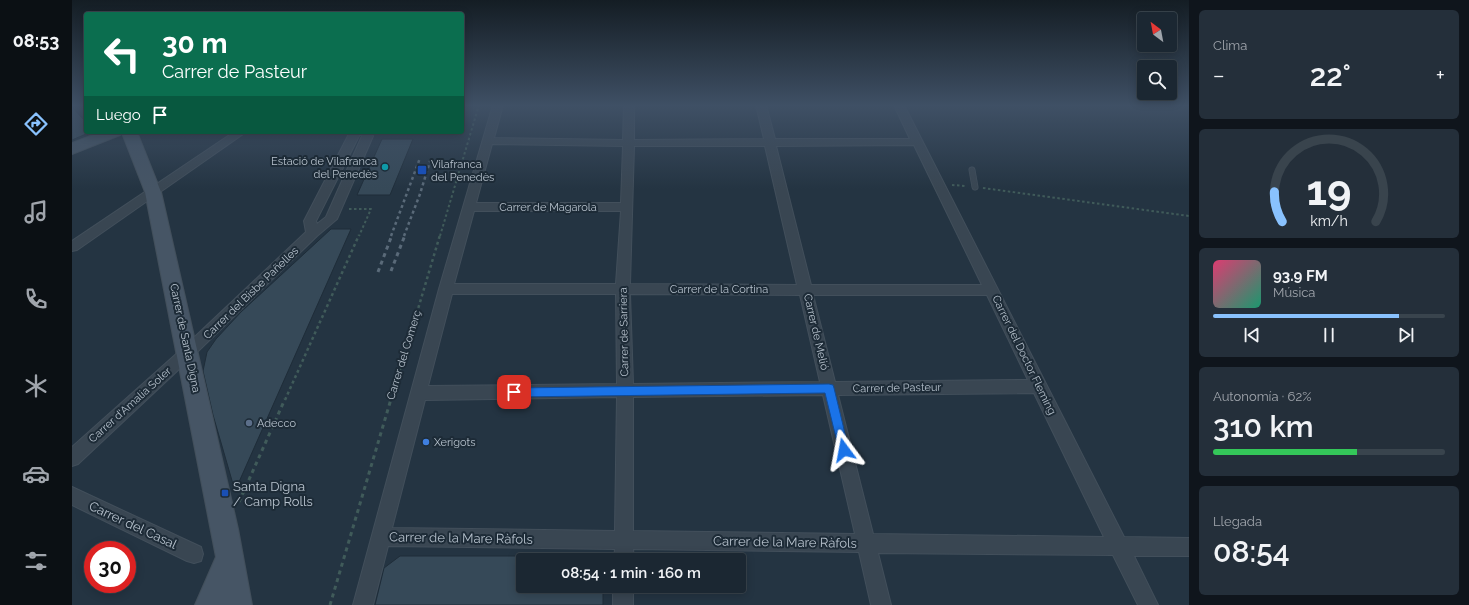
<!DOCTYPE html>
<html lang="es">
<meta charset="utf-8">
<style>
:root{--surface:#1b2732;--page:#242f3a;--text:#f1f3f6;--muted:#a0a5ac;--line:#39444d;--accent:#89c2fe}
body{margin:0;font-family:Raleway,sans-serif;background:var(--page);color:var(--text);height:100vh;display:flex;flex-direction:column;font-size:15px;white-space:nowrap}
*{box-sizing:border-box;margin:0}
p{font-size:13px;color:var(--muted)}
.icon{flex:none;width:22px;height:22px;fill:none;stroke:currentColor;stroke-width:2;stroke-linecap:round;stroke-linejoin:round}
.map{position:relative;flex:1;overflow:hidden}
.drawer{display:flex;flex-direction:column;gap:10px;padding:10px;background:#0f151c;width:280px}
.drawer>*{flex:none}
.hud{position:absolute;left:12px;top:12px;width:380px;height:122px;border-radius:4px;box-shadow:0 2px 10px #0003,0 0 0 1px var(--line);background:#0b6e4f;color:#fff;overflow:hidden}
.needle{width:26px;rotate:328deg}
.fabs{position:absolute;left:1065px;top:12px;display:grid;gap:8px}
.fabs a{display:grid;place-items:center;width:40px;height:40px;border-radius:4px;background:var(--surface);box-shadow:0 2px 10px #0003,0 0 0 1px var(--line);font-size:20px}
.speed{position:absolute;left:12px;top:541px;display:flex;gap:8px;font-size:20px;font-weight:700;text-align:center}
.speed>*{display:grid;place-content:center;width:52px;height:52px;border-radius:50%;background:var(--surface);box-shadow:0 2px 10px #0003,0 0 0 1px var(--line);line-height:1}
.speed .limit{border:6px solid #d22;background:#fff;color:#111}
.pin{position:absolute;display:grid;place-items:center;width:34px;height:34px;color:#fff;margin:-17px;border-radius:8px;box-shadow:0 2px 6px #0006}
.me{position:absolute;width:44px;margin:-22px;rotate:347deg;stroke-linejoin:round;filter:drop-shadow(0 0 3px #0008)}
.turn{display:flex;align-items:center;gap:14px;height:84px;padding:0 12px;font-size:18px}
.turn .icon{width:52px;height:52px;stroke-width:2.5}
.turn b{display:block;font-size:28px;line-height:34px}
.then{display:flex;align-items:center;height:38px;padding:0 12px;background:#0003;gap:8px;font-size:15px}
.big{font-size:30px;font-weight:600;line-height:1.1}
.drawer .card{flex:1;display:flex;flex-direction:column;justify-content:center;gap:6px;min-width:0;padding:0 14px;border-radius:6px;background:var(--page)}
.drawer .dial{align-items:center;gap:0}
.dial svg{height:104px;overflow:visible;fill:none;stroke:var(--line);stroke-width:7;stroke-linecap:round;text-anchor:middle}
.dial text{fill:var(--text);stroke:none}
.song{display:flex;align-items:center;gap:12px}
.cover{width:48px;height:48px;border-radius:6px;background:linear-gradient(135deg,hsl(340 70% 55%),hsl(160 70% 35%))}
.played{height:4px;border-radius:2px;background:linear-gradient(90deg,var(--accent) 80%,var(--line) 80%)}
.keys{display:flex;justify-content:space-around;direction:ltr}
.heat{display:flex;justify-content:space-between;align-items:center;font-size:22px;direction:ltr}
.charge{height:6px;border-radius:3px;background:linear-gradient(90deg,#34c759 62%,var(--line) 0)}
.trip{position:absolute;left:444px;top:553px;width:230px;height:40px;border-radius:4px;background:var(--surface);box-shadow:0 2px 10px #0003,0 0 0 1px var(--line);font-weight:600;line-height:40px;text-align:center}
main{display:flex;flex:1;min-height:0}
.menu{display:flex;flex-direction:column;width:72px;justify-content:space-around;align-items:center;background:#0b1014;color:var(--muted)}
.menu .icon{width:28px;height:28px}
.menu .on{color:var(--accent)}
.menu b{font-size:18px;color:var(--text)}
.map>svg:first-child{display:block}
.building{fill:#364958;stroke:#1f2d39}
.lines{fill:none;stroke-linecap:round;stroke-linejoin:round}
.lane-casing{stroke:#424f5b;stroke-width:7}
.street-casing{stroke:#424f5b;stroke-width:2}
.secondary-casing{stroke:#424f5b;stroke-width:2}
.path-far2{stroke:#405b5a;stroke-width:2;stroke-dasharray:2.5 2.5;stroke-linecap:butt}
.path-far1{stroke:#405b5a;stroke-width:2.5;stroke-dasharray:3 3;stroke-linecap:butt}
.path{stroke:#405b5a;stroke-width:3;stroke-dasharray:4 4;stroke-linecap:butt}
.lane{stroke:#394652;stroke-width:5.5}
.street{fill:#394652;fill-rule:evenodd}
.secondary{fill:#465565;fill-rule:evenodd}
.rail-far1{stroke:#5a6a79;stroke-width:2.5;stroke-dasharray:3 3;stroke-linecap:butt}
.rail{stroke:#5a6a79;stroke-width:3;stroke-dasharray:4 4;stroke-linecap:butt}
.route{fill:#1a73e8;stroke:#114b97}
.culture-dot{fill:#0f9aa8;stroke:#1d2b37;stroke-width:1.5}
.transit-dot{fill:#1a4fb4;stroke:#1d2b37;stroke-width:1.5}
.service-dot{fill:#5c6f8a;stroke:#1d2b37;stroke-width:1.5}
.shop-dot{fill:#3f7fe0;stroke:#1d2b37;stroke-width:1.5}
.labels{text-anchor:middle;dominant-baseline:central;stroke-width:4;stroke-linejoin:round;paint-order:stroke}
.poi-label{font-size:11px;fill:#b6c1cc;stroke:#1d2b37;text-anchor:start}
.street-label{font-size:11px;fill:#b6c1cc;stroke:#1d2b37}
.near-poi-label{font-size:13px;fill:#b6c1cc;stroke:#1d2b37;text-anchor:start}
.near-street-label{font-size:13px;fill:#b6c1cc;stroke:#1d2b37}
</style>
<main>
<nav class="menu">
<b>08:53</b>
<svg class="icon on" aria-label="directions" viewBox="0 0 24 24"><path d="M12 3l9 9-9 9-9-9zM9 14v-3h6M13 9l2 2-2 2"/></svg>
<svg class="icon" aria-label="music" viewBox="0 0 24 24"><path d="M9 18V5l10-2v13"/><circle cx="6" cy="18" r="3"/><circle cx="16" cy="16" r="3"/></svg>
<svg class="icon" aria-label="phone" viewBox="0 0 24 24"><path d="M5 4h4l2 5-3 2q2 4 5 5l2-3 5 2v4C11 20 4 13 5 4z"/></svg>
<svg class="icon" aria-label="climate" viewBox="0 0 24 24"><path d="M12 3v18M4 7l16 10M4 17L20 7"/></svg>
<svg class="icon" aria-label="car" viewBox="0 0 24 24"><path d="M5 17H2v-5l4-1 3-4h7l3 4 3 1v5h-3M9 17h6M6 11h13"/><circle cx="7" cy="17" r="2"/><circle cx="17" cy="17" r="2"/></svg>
<svg class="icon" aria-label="filters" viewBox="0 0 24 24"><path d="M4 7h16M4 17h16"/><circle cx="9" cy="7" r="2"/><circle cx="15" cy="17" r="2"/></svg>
</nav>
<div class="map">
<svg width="1117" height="605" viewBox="0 0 1117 605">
<rect width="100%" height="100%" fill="#243442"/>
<path class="building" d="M0 107 14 122V134L0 140Z
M310 139H341L318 195H285Z
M259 229H279L163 491 141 415 131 371 135 352 144 339 169 312Z
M328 556H451V586H531V605H303L312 568Z"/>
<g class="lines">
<defs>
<path id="lane" d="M900 170 903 187"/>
<path id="street" d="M421 105H431L422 138 551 140 552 105H562V140L692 139 684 105H694L703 139H838L822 105H832L1052 537 1117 538V556H1062L1086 605H1066L1041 555 806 553 819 605H799L787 552 561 549 562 560H542L543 549 316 546 301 605H281L367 289ZM420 144 551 146 549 203H404ZM842 145 910 285H739L704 146ZM562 146H693L725 285 558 284ZM402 211H549L544 284H382ZM380 294H544L545 384 356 386ZM558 294 728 295 748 382 561 384ZM741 295H915L956 380 763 382ZM962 393 1032 537 801 534 766 395ZM751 395 783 534 561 531V397ZM545 397 543 531 320 528 353 400Z
M162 132H174L5 250 0 251V241Z
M278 132H298L301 136 265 219 245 236 121 356 6 464 0 466V447L111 348 234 232 232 221ZM288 134 290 136 254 217 245 224 244 221Z
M0 487 129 547 131 554 129 561 122 563 115 561 0 505Z
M541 586H561V605H541Z"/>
<path id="secondary" d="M29 132H65L89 192 166 529 180 605H123L144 557 73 192 50 133 48 135 0 154V143Z"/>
</defs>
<use href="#lane" class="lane-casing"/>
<use href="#street" class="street-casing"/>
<use href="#secondary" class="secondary-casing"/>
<path class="path-far2" d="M880 185 894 186
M911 188 1117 216
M277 209H299L287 236
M368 236 407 105"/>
<path class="path-far1" d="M213 400 287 235
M319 400 368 235"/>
<path class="path" d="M167 502 213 399
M258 605 319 399"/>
<use href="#lane" class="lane"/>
<use href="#street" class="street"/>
<use href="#secondary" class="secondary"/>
<path class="rail-far1" d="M319 236 348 158
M332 236 348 194 359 158"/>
<path class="rail" d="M319 271 333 235
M306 272 320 235"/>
</g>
<linearGradient id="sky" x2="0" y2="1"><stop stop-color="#141d24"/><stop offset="0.56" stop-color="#3f5065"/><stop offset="1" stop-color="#3f5065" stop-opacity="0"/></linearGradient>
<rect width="1117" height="189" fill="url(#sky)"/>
<path class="route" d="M757 384 761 385 762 388 777 450 776 454 772 455 768 454 767 450 753 393 442 397 438 395 437 392 438 389 442 388Z"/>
<circle class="culture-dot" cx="313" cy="167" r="4"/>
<g class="transit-dot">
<rect x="345" y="165" width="10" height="10" rx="2"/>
<rect x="149" y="489" width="8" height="8" rx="2"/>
</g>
<circle class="service-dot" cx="177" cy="423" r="4"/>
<circle class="shop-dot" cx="354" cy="442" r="4"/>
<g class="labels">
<g class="poi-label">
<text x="305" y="161" text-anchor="end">Estació de Vilafranca<tspan x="305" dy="13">del Penedès</tspan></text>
<text x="359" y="164">Vilafranca<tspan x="359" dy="13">del Penedès</tspan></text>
<text x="185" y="423">Adecco</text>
<text x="362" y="442">Xerigots</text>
</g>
<g class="street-label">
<text x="476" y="207">Carrer de Magarola</text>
<text x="647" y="289">Carrer de la Cortina</text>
<text transform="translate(179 293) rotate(-44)">Carrer del Bisbe Pañelles</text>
<text transform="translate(552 332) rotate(-91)">Carrer de Sarriera</text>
<text transform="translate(744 332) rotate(77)">Carrer de Melió</text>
<text transform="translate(113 338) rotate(78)">Carrer de Santa Digna</text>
<text transform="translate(332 355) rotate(-73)">Carrer del Comerç</text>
<text transform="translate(952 355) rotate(64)">Carrer del Doctor Fleming</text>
<text transform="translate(825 388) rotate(-1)">Carrer de Pasteur</text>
<text transform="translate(58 405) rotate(-42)">Carrer d'Amalia Soler</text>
</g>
<g class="near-poi-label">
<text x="161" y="486">Santa Digna<tspan x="161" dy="15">/ Camp Rolls</tspan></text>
</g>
<g class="near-street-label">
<text transform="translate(61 525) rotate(25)">Carrer del Casal</text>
<text transform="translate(389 538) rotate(1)">Carrer de la Mare Ràfols</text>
<text transform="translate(713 542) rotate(1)">Carrer de la Mare Ràfols</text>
</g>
</g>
</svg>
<div class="fabs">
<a><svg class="needle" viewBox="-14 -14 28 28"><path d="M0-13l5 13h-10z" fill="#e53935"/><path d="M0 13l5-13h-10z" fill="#a0a5ac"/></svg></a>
<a><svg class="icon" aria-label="search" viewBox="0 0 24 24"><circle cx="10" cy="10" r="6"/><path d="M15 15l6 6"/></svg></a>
</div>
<div class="speed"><div class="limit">30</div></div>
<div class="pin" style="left:442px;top:392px;background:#d93025"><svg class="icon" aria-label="arrive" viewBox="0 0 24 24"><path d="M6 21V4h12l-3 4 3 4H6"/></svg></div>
<svg class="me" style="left:772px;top:450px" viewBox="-20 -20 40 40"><path d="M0-17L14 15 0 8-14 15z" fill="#1a73e8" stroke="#fff" stroke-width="4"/></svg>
<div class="trip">08:54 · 1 min · 160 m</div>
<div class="hud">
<div class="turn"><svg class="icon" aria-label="left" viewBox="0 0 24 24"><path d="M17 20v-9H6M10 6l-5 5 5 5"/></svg><div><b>30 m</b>Carrer de Pasteur</div></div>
<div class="then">Luego<svg class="icon" aria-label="arrive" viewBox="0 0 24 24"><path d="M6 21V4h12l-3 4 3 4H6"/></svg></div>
</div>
</div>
<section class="drawer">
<div class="card"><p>Clima</p>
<div class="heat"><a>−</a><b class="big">22°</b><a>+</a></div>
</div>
<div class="card dial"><svg viewBox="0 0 100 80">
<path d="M14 69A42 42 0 1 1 86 69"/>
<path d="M14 69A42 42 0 0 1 8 46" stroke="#89c2fe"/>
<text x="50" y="56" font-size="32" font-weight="700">19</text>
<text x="50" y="72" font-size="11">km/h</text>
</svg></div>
<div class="card">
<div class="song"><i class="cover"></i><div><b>93.9 FM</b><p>Música</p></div></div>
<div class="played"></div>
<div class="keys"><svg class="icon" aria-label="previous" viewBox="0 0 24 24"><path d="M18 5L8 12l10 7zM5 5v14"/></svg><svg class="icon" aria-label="pause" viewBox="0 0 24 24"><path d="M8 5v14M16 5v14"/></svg><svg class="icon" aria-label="next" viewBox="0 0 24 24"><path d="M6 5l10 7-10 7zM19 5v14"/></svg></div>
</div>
<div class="card"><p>Autonomía · 62%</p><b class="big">310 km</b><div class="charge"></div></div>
<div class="card"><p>Llegada</p><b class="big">08:54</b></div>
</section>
</main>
